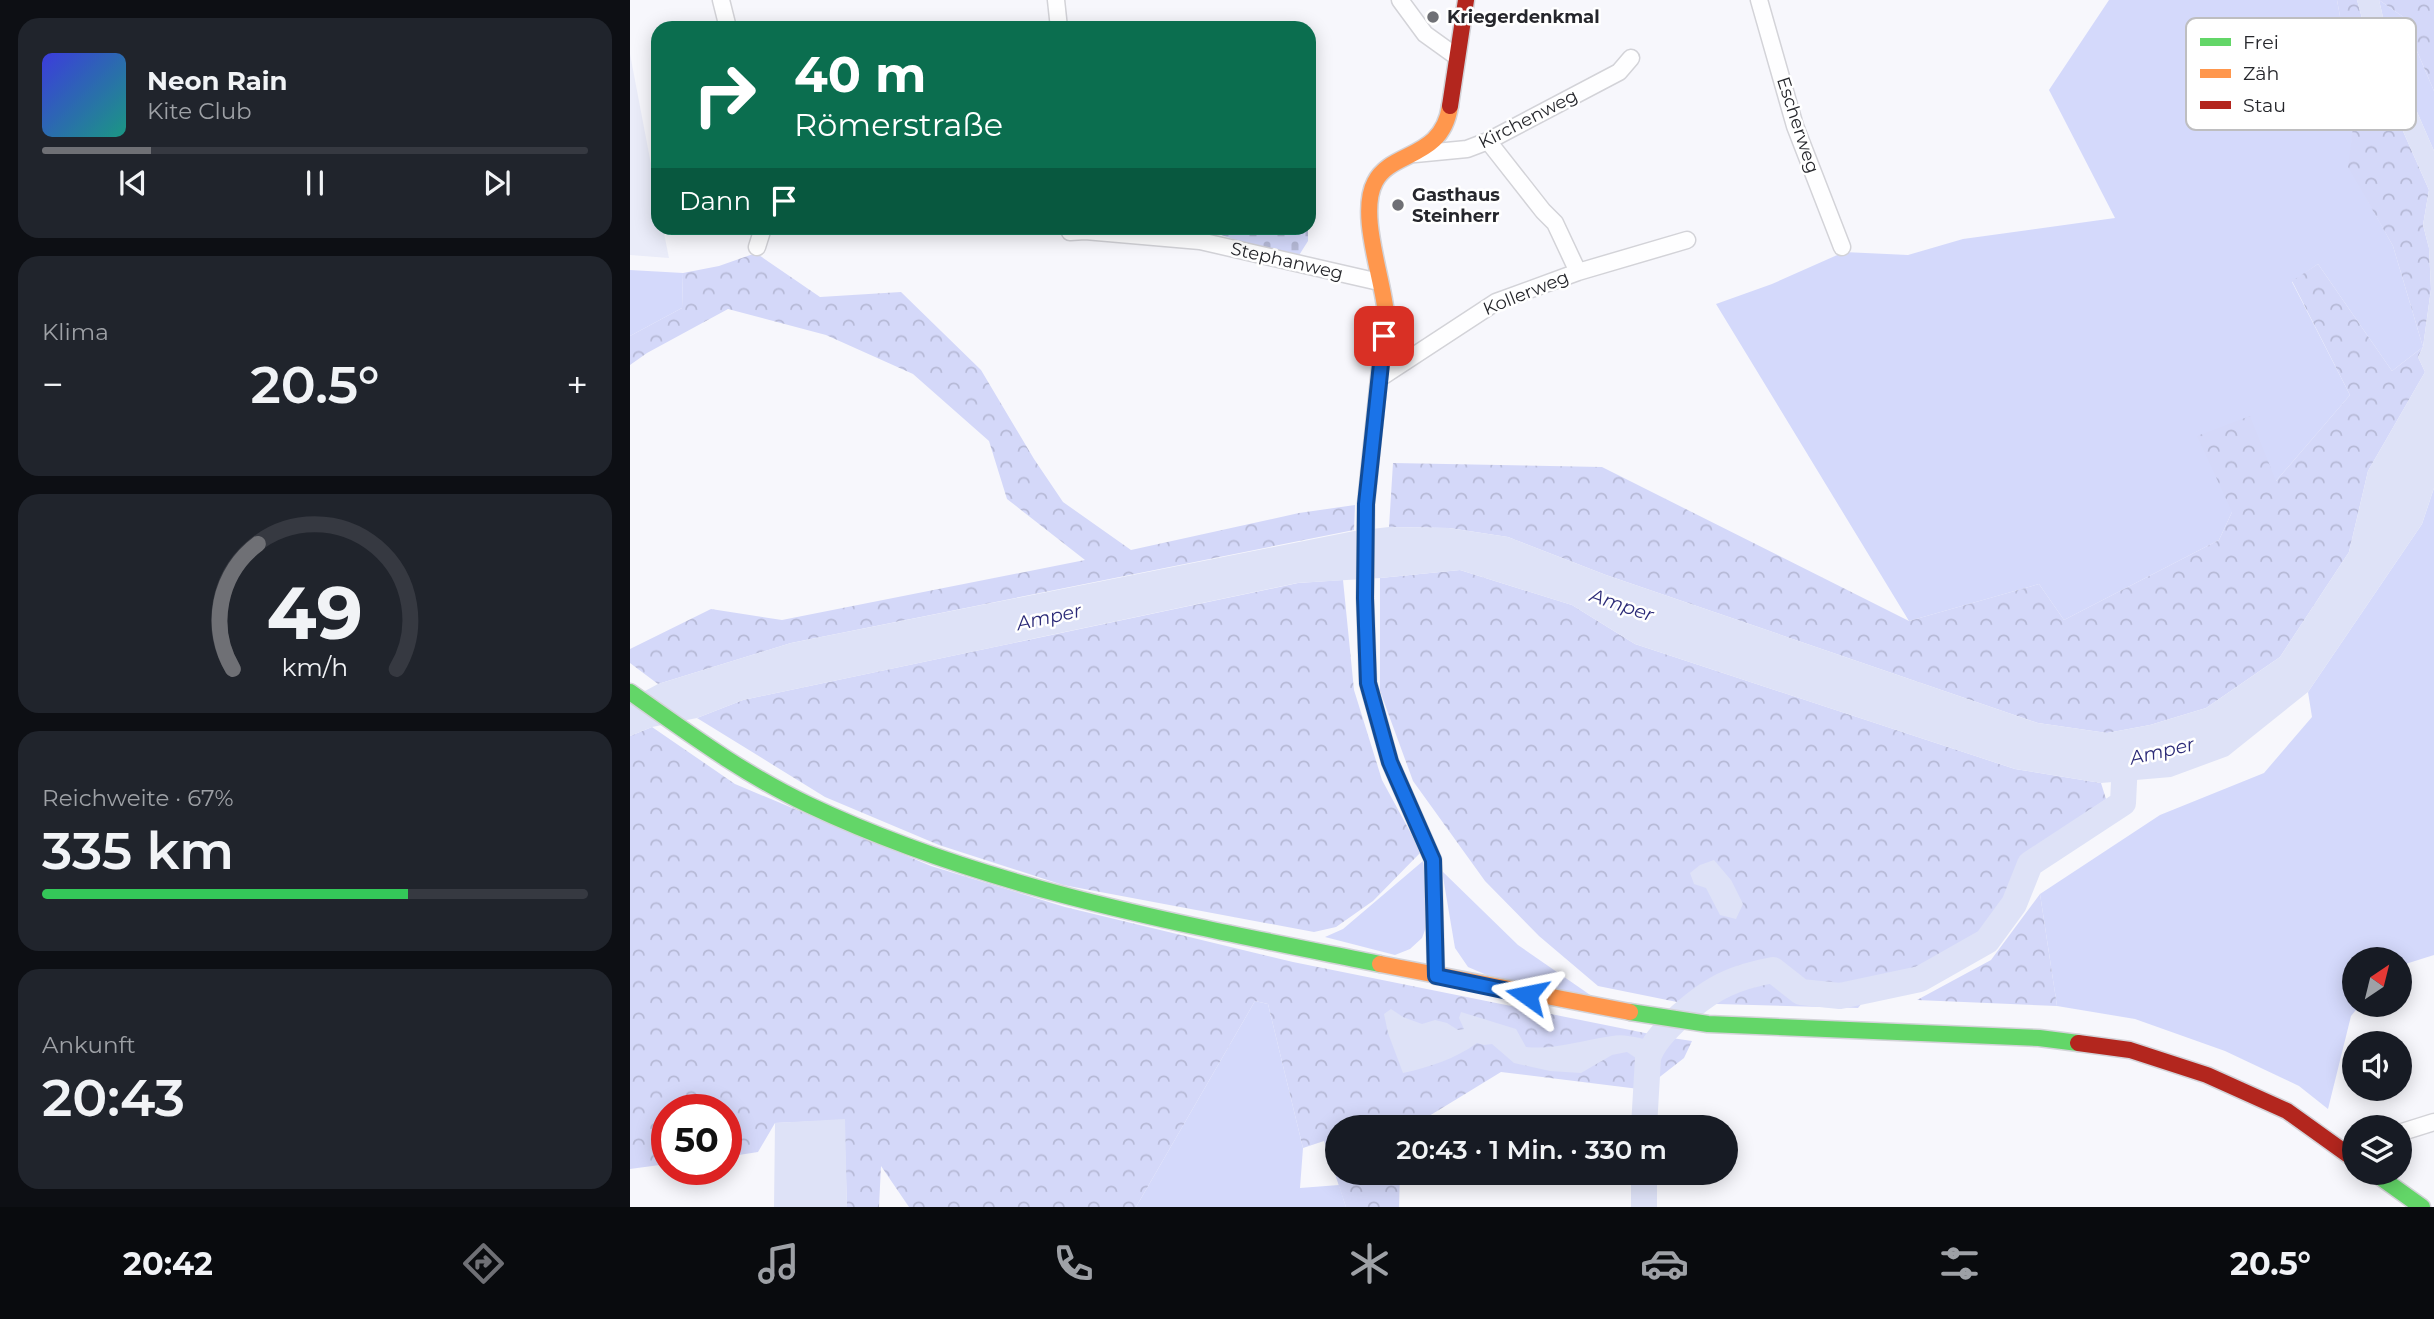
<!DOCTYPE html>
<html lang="de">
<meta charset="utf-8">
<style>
:root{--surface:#171b24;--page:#20242c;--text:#f1f3f6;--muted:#9ea1a6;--line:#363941;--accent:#6f7075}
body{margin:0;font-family:Montserrat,sans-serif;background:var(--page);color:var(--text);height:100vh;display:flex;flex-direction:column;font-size:26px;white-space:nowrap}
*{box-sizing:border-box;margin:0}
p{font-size:23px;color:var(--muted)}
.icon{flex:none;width:38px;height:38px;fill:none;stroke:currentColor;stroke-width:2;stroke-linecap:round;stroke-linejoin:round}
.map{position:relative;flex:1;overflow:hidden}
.details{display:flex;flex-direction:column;gap:18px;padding:18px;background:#0d0f14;width:630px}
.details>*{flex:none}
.banner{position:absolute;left:21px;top:21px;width:665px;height:214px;border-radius:21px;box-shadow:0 4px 18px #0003;background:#0b6e4f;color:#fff;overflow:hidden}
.needle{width:46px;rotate:35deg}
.buttons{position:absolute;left:1712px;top:947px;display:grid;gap:14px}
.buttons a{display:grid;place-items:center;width:70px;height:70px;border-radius:50%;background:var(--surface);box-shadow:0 4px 18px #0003;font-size:35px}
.speed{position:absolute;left:21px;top:1094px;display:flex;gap:14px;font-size:35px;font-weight:700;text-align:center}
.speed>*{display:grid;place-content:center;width:91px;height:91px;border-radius:50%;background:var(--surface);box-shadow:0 4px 18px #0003;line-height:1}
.speed .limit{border:10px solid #d22;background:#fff;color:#111}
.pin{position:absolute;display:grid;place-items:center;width:60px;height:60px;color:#fff;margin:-30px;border-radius:14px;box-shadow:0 4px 10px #0006}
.me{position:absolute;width:77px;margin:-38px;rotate:282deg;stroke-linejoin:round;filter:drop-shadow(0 0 5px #0008)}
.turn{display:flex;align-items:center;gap:24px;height:147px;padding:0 28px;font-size:32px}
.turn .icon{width:91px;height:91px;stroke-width:2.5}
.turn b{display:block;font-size:49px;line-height:60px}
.then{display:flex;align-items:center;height:66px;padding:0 28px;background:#0003;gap:14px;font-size:26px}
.big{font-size:52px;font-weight:600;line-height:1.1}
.details .tile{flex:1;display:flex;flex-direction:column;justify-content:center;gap:10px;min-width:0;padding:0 24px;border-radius:21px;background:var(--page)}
.details .dial{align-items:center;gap:0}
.dial svg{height:182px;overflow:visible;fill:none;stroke:var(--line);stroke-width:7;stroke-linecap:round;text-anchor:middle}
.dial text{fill:var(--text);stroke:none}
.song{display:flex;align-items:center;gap:21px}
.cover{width:84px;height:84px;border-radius:10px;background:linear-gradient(135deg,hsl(240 70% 55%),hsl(170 70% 35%))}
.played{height:7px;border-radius:4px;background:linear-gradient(90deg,var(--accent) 20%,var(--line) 20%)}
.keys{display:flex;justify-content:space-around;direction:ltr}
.heat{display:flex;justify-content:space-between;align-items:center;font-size:38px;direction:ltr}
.charge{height:10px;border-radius:5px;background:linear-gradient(90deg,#34c759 67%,var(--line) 0)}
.trip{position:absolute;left:695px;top:1115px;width:413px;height:70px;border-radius:35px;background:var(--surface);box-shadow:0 4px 18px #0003;font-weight:600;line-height:70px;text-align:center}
.dock{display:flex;height:112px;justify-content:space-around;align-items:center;background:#090b0e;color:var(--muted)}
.dock .icon{width:49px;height:49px}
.dock .current{color:var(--accent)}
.dock b{font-size:32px;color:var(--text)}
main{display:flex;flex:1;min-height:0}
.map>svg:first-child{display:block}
.built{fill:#eaecf9}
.grass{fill:#d4d9fb}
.forest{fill:url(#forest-crowns)}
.cemetery{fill:url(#cemetery-stones)}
.water{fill:#dee2f7}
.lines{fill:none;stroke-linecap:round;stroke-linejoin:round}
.river{stroke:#dee2f7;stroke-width:26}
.street-casing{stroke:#d3d3d8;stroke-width:19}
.fast-casing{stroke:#d3d3d8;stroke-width:19}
.slow-casing{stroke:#d3d3d8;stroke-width:19}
.jam-casing{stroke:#d3d3d8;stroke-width:19}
.street{stroke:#fefeff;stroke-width:16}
.fast{stroke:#63d668;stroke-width:16}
.slow{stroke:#ff974d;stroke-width:16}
.jam{stroke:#b3261e;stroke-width:16}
.route-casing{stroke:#114b97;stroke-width:18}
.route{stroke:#1a73e8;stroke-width:12}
.poi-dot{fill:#6f7075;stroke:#fff;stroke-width:2.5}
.labels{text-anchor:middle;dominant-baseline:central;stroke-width:5;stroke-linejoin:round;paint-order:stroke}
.poi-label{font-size:18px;font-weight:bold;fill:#26272c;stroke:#fff;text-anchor:start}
.street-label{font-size:18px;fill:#26272c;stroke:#fff}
.water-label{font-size:19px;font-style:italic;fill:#2c2b78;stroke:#fff}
.key{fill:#fff;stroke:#bebec0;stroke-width:2}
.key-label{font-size:19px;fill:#26272c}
</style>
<main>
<section class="details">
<div class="tile">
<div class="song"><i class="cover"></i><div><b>Neon Rain</b><p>Kite Club</p></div></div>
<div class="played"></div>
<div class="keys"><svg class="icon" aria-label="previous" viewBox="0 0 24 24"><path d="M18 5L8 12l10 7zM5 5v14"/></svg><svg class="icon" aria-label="pause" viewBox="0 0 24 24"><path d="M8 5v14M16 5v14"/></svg><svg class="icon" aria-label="next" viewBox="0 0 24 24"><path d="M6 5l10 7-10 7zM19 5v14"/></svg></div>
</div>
<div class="tile"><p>Klima</p>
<div class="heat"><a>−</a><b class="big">20.5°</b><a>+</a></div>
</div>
<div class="tile dial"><svg viewBox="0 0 100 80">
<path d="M14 69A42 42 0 1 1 86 69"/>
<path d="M14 69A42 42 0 0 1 25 14" stroke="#6f7075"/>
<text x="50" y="56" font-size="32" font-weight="700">49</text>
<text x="50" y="72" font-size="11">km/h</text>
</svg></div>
<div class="tile"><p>Reichweite · 67%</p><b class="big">335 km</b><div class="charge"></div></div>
<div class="tile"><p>Ankunft</p><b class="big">20:43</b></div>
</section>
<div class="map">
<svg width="1804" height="1207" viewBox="0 0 1804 1207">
<defs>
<pattern id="forest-crowns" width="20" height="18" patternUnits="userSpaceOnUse" patternTransform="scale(1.75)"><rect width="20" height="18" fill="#d4d8f9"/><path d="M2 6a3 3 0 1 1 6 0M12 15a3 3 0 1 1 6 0" fill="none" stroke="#b6b9d6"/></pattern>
<pattern id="cemetery-stones" width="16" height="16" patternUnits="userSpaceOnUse" patternTransform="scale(1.75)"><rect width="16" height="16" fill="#d4d9fb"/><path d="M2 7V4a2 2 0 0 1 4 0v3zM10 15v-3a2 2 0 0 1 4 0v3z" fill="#b6bad7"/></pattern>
</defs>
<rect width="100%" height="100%" fill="#f7f7fc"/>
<path class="built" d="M0 54 28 201V228H33L39 258 0 255Z"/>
<path class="grass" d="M1479 0H1707L1726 103 1719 167 1763 246 1793 347 1762 371 1688 264 1662 282 1720 395 1646 481 1602 512 1589 540 1434 620 1409 584 1279 621 1086 304 1142 284 1214 252 1278 255 1333 239 1485 218 1419 90Z
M1749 0 1772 16 1804 91V151L1761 52Z
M0 270 53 273 52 308 0 336Z
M1804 488V955L1769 966V959H1724V1004L1730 1005 1721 1016 1698 1109 1669 1086 1595 1051 1505 1019 1427 1006 1410 894 1530 815 1634 773 1682 717 1678 692 1792 524Z
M793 861 799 919 792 938 780 949 765 955 695 937 713 929Z
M812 871 888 945 966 999 859 976 838 967 825 948Z
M625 1001 638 1004 673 1148 670 1188 709 1185 716 1207H506Z"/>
<path class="forest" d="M1707 0H1727L1746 70 1799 190 1793 225 1799 248 1801 289 1793 347 1788 357 1795 372 1738 471 1719 552 1650 657 1576 708 1520 725 1477 733 1408 723 976 575 878 537 819 528 759 527 763 463 972 467 1279 621 1409 584 1434 620 1589 540 1602 512 1567 436 1620 416 1646 481 1720 395 1662 281 1688 264 1762 371 1793 347 1763 246 1718 167 1726 103Z
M1749 0H1804V91L1772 16Z
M126 253 190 297 271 292 351 370 404 459 433 502 501 550 669 513 725 505 724 530 161 643 28 684 0 663V649L81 609 152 620 455 560 377 499 359 441 283 374 196 335 98 309 17 353 0 365V336L52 308 53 273 89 266Z
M830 570 942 605 1005 644 1385 769 1471 783 1476 799 1393 857 1373 901 1349 935 1288 973 1238 996 1228 1008 1052 1003 968 986 909 936 855 881 783 781 750 691V578Z
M713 580 724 690 752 780 791 852 743 901 706 927 684 932 433 885 309 845 195 797 67 718 113 700 668 583Z
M22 727 105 784 301 866 435 907 663 962 1020 1034 1009 1089 871 1072 781 1127H707V1172L770 1173 769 1207H716L694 1141 673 1148 638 1004 625 1001 506 1207H279L251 1166 249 1207H217L214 1120 145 1123 128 1152 96 1157V1110H37V1164L0 1169V736Z
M1410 894 1427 1006 1287 1000 1361 960Z
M1035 1037 1062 1041 1054 1058 1022 1083Z"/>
<path class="cemetery" d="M560 228H678V241L666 260 582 232Z"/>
<path class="water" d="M1727 0H1749L1761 52 1804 151V488L1792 524 1678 692 1598 756 1541 777 1471 783 1385 769 1005 644 942 605 830 570 750 578 667 583 113 700 67 718 22 727 0 736V699L28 684 161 643 724 531 759 527 819 528 878 537 976 575 1408 723 1477 733 1520 725 1576 708 1650 657 1719 552 1738 471 1795 372 1788 357 1793 347 1801 289 1799 248 1793 225 1799 190 1746 70Z
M1084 860 1101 880 1113 904 1106 919 1090 915 1076 888 1064 884 1060 873 1070 865Z
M761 1009 773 1017 792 1024 805 1020 817 1023 828 1030 834 1029 829 1018 831 1012 886 1029 896 1047C925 1050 953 1040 982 1036 998 1033 1014 1041 1030 1041L1019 1086H1012L1009 1060 997 1052 982 1055 951 1073 920 1071 884 1063 862 1044 854 1045 847 1043C825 1059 800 1067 773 1073L758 1033 754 1014Z
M215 1119 217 1207H144L145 1123Z"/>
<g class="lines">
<path class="river" d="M1014 1127 1018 1058C1025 1033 1072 995 1096 984 1111 977 1127 973 1143 970L1171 992 1210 996 1290 979 1357 941 1384 904 1400 864 1493 803 1495 761
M1014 1172V1207"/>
<defs>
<path id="street" d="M91 0 98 28
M426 0 429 28
M770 0 795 34 827 57
M1129 0 1165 126 1212 247
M858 141 913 211 925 223 948 272
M785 154 837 149 858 141 989 72 1001 58
M440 232 455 231 570 241 749 282
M127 247 133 228
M750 378 866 302 948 272 1057 240
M1769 1133 1804 1122"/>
<path id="fast" d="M753 340 736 504 735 598 738 683 760 762 803 860 806 976
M0 692C58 733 115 775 179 805 359 890 557 925 750 964
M1000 1012 1078 1024 1409 1038 1448 1043
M1743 1172 1792 1207"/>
<path id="slow" d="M753 340C754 332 756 322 756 314 753 278 728 214 745 182 761 150 812 160 820 106
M750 964 1000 1012"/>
<path id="jam" d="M820 106 836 0
M1448 1043 1500 1050 1577 1075 1657 1111 1724 1159"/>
</defs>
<use href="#street" class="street-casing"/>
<use href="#fast" class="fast-casing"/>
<use href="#slow" class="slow-casing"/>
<use href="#jam" class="jam-casing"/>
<use href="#street" class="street"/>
<use href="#fast" class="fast"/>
<use href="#slow" class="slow"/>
<use href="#jam" class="jam"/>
</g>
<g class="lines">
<defs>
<path id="route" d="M754 336 736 504 735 598 738 683 760 762 803 860 806 976 897 995"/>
</defs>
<use href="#route" class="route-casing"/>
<use href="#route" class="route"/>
</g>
<g class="poi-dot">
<circle cx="803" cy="17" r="7"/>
<circle cx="768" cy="205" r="7"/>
</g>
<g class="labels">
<g class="poi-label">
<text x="817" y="17">Kriegerdenkmal</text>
<text x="782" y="195">Gasthaus<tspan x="782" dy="21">Steinherr</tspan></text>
</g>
<g class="street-label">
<text transform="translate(898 119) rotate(-27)">Kirchenweg</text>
<text transform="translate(1168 125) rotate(72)">Escherweg</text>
<text transform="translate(657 261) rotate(13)">Stephanweg</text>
<text transform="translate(896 293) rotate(-22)">Kollerweg</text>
</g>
<g class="water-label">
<text transform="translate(992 605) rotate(19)">Amper</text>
<text transform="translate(419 617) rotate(-12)">Amper</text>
<text transform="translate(1532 751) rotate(-13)">Amper</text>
</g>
</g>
<rect x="1556" y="18" width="230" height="112" rx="10" class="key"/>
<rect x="1570" y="38" width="31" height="8" fill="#63d668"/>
<rect x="1570" y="69" width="31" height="9" fill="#ff974d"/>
<rect x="1570" y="101" width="31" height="8" fill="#b3261e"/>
<g class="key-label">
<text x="1613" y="49">Frei</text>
<text x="1613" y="80">Zäh</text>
<text x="1613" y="112">Stau</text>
</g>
</svg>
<div class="buttons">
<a><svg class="needle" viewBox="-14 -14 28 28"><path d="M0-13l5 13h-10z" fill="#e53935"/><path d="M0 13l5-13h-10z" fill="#9ea1a6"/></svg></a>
<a><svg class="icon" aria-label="sound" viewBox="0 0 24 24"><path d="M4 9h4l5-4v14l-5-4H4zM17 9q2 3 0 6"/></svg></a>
<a><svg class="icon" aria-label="layers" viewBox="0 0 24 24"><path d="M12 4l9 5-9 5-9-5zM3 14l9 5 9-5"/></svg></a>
</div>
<div class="speed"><div class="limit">50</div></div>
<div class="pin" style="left:754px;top:336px;background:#d93025"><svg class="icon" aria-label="arrive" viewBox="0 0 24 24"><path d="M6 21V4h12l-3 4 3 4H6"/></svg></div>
<svg class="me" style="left:897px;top:995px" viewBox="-20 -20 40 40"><path d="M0-17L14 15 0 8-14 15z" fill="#1a73e8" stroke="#fff" stroke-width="4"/></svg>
<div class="trip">20:43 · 1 Min. · 330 m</div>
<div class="banner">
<div class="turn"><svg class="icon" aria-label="right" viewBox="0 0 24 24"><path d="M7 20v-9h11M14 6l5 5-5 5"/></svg><div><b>40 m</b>Römerstraße</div></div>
<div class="then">Dann<svg class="icon" aria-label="arrive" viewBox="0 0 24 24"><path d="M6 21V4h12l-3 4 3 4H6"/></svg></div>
</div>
</div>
</main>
<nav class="dock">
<b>20:42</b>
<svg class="icon current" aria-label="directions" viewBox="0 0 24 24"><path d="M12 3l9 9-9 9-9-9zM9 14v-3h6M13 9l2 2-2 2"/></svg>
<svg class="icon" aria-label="music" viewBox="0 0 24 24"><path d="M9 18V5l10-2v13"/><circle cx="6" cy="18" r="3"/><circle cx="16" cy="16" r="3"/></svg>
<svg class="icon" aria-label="phone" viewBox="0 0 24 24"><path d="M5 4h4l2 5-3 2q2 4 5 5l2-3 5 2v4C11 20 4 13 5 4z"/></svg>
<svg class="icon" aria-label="climate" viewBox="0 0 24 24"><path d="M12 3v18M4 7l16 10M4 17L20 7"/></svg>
<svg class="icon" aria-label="car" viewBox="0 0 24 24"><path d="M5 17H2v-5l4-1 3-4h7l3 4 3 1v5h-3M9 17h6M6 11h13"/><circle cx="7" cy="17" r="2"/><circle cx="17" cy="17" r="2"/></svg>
<svg class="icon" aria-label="filters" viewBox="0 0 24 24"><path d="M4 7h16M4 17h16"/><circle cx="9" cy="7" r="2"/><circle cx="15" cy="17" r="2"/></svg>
<b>20.5°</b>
</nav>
